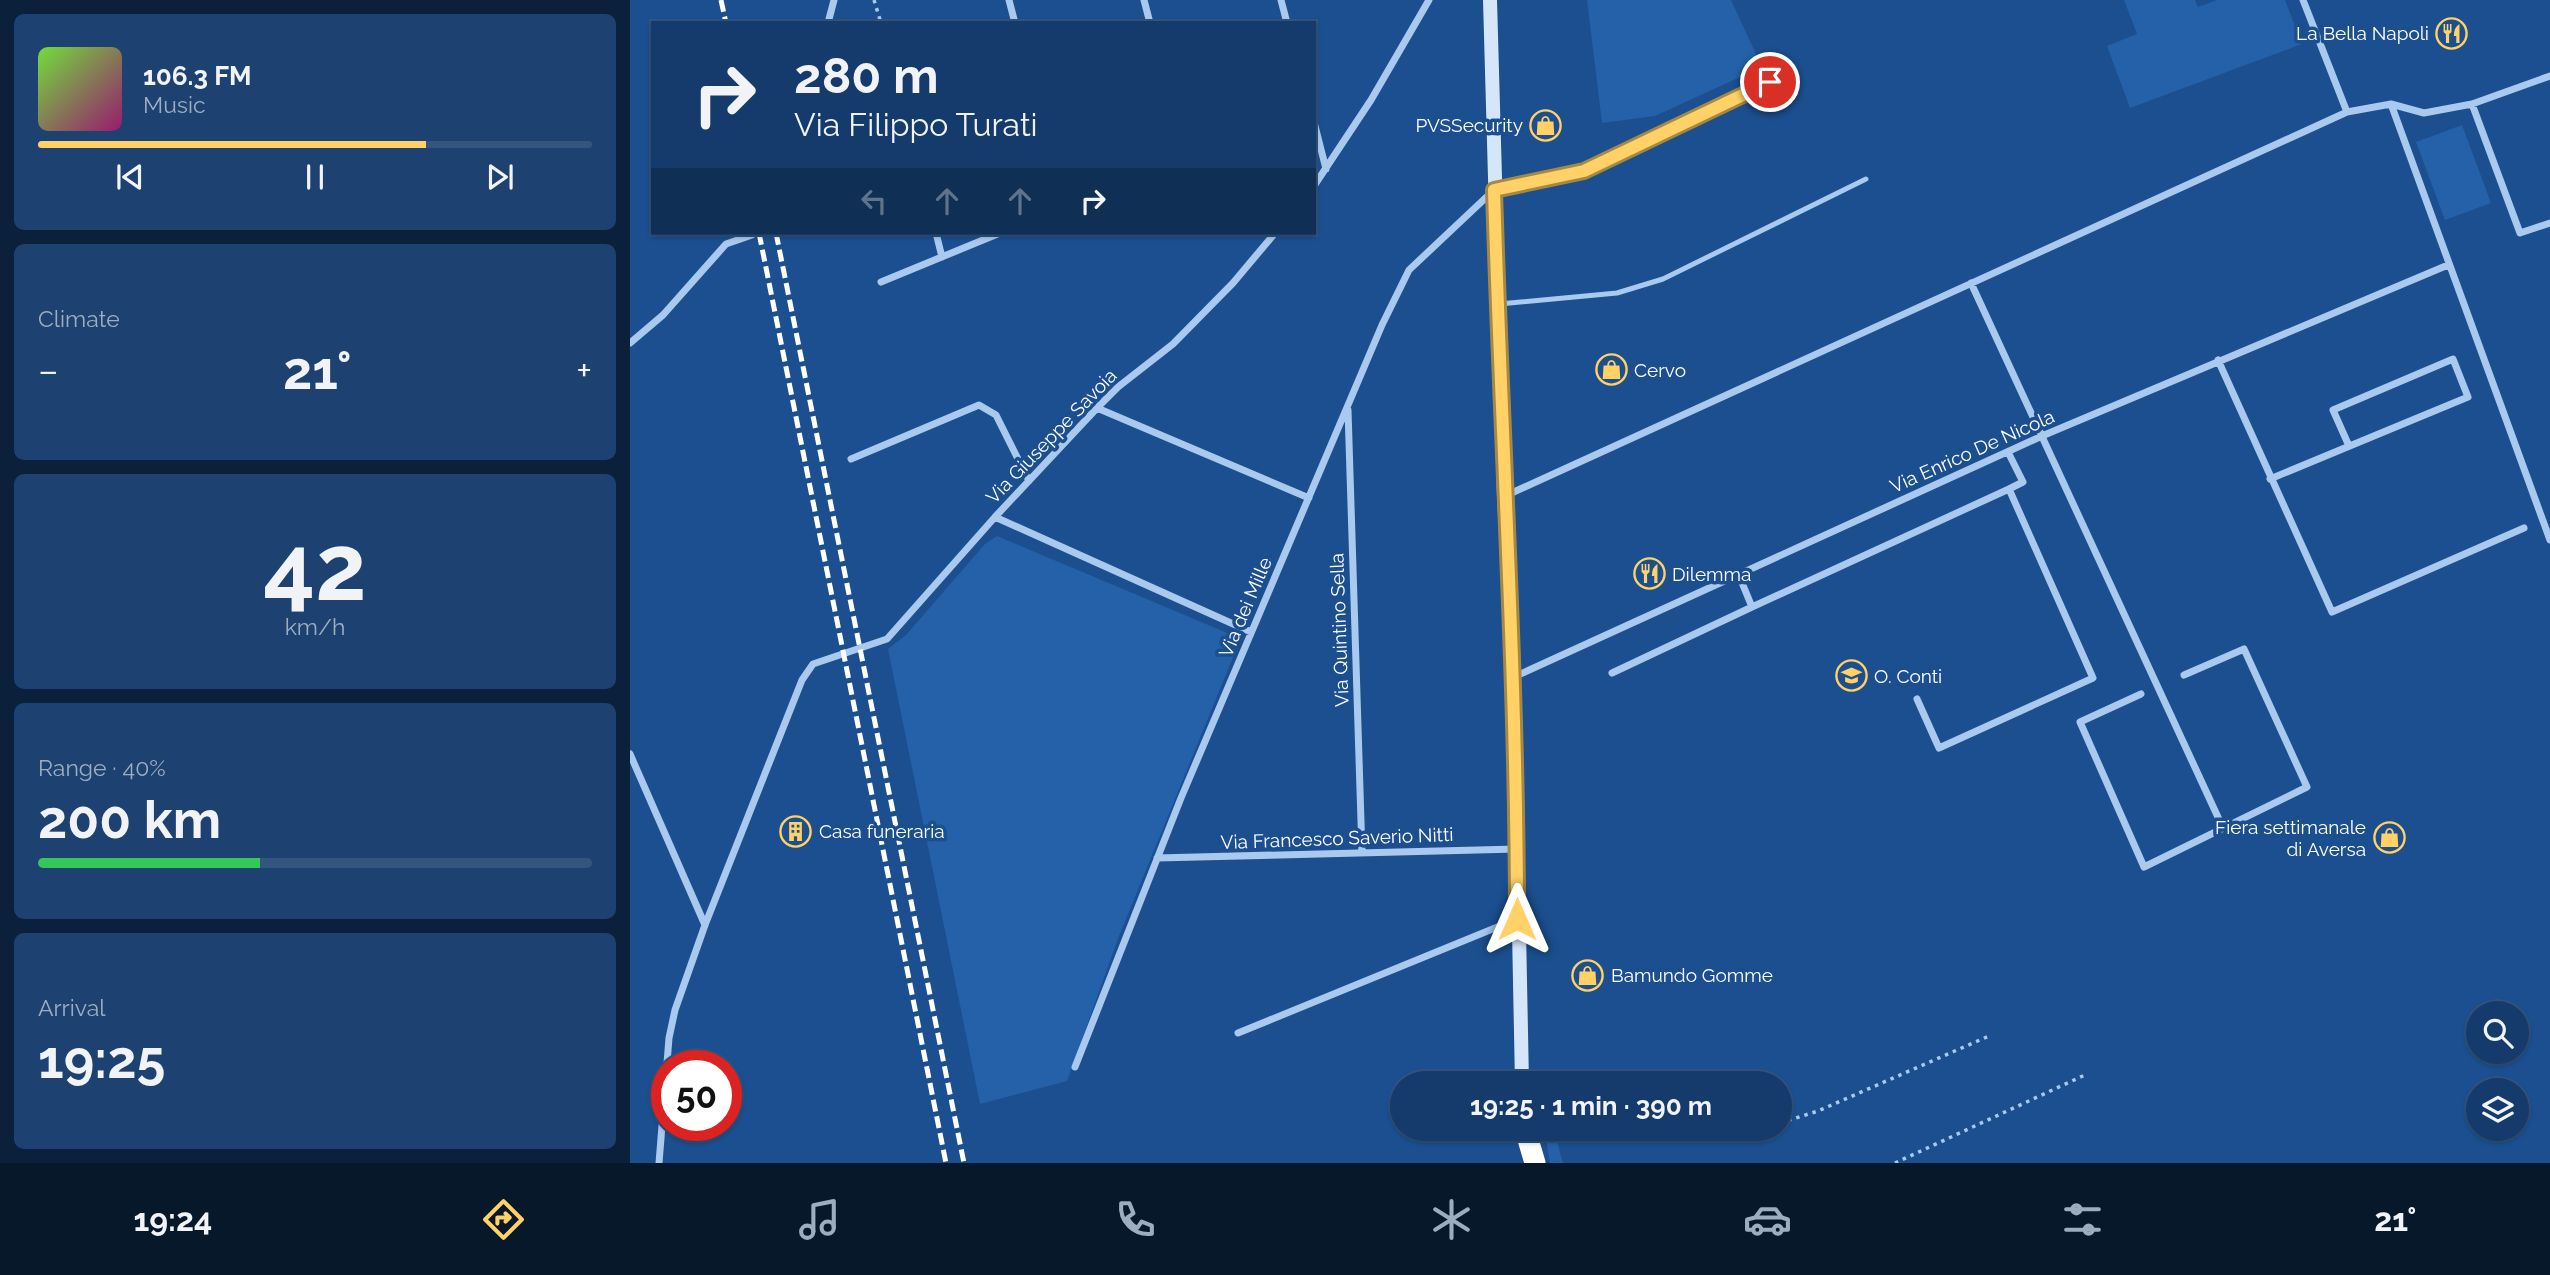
<!DOCTYPE html>
<meta charset="utf-8">
<style>
:root{--surface:#143b6b;--page:#1d4271;--text:#f1f3f6;--muted:#9dadc1;--line:#33557e;--accent:#ffd166}
body{margin:0;font-family:Raleway,sans-serif;background:var(--page);color:var(--text);height:100vh;display:flex;flex-direction:column;font-size:26px;white-space:nowrap}
*{box-sizing:border-box;margin:0}
p{font-size:23px;color:var(--muted)}
.icon{flex:none;width:38px;height:38px;fill:none;stroke:currentColor;stroke-width:2;stroke-linecap:round;stroke-linejoin:round}
.map{position:relative;flex:1;overflow:hidden}
.side{display:flex;flex-direction:column;gap:14px;padding:14px;background:#0b203b;width:630px}
.side>*{flex:none}
.top-card{position:absolute;left:21px;top:21px;width:665px;height:214px;border-radius:0px;box-shadow:0 2px 5px #0004,0 0 0 2px var(--line);background:#143b6b;color:var(--text);overflow:hidden}
.fabs{position:absolute;left:1836px;top:1001px;display:grid;gap:14px}
.fabs a{display:grid;place-items:center;width:63px;height:63px;border-radius:50%;background:var(--surface);box-shadow:0 2px 5px #0004,0 0 0 2px var(--line);font-size:35px}
.speed{position:absolute;left:21px;top:1050px;display:flex;gap:14px;font-size:35px;font-weight:700;text-align:center}
.speed>*{display:grid;place-content:center;width:91px;height:91px;border-radius:50%;background:var(--surface);box-shadow:0 2px 5px #0004,0 0 0 2px var(--line);line-height:1}
.speed .limit{border:10px solid #d22;background:#fff;color:#111}
.pin{position:absolute;display:grid;place-items:center;width:60px;height:60px;color:#fff;margin:-30px;border:4px solid #fff;border-radius:50%;box-shadow:0 2px 7px #0007}
.me{position:absolute;width:77px;margin:-38px;rotate:0deg;stroke-linejoin:round;filter:drop-shadow(0 0 5px #0008)}
.turn{display:flex;align-items:center;gap:24px;height:147px;padding:0 28px;font-size:32px}
.turn .icon{width:91px;height:91px;stroke-width:2.5}
.turn b{display:block;font-size:49px;line-height:60px}
.lanes{display:flex;align-items:center;height:66px;padding:0 28px;background:#0003;justify-content:center;gap:35px;direction:ltr}
.lanes .off{opacity:.35}
.big{font-size:52px;font-weight:700;line-height:1.1}
.side .tile{flex:1;display:flex;flex-direction:column;justify-content:center;gap:10px;min-width:0;padding:0 24px;border-radius:10px;background:var(--page)}
.side .dial{align-items:center;gap:0}
.dial b{font-size:91px;line-height:1}
.song{display:flex;align-items:center;gap:21px}
.cover{width:84px;height:84px;border-radius:10px;background:linear-gradient(135deg,hsl(100 70% 55%),hsl(320 70% 35%))}
.played{height:7px;border-radius:4px;background:linear-gradient(90deg,var(--accent) 70%,var(--line) 70%)}
.keys{display:flex;justify-content:space-around;direction:ltr}
.heat{display:flex;justify-content:space-between;align-items:center;font-size:38px;direction:ltr}
.charge{height:10px;border-radius:5px;background:linear-gradient(90deg,#34c759 40%,var(--line) 0)}
.trip{position:absolute;left:760px;top:1071px;width:402px;height:70px;border-radius:35px;background:var(--surface);box-shadow:0 2px 5px #0004,0 0 0 2px var(--line);font-weight:700;line-height:70px;text-align:center}
.tabs{display:flex;height:112px;justify-content:space-around;align-items:center;background:#08182b;color:var(--muted)}
.tabs .icon{width:49px;height:49px}
.tabs .active{color:var(--accent)}
.tabs b{font-size:32px;color:var(--text)}
main{display:flex;flex:1;min-height:0}
.map>svg:first-child{display:block}
.green{fill:#2461a8}
.lines{fill:none;stroke-linecap:round;stroke-linejoin:round}
.path{stroke:#a9c9ee;stroke-width:3.5;stroke-dasharray:3.5 5;stroke-linecap:butt}
.lane{stroke:#a9c9ee;stroke-width:5}
.street{stroke:#a9c9ee;stroke-width:7}
.secondary{stroke:#d6e6fa;stroke-width:14}
.highway{stroke:#fff;stroke-width:21}
.rail{stroke:#fff;stroke-width:5;stroke-dasharray:12 5;stroke-linecap:butt}
.route-casing{stroke:#a68842;stroke-width:18}
.route{stroke:#ffd166;stroke-width:12}
.labels{text-anchor:middle;dominant-baseline:central;stroke-width:7;stroke-linejoin:round;paint-order:stroke}
.poi-label{font-size:19px;fill:#fff;stroke:#1b4f8f;text-anchor:start}
.street-label{font-size:19px;fill:#fff;stroke:#1b4f8f}
</style>
<main>
<section class="side">
<div class="tile">
<div class="song"><i class="cover"></i><div><b>106.3 FM</b><p>Music</p></div></div>
<div class="played"></div>
<div class="keys"><svg class="icon" aria-label="previous" viewBox="0 0 24 24"><path d="M18 5L8 12l10 7zM5 5v14"/></svg><svg class="icon" aria-label="pause" viewBox="0 0 24 24"><path d="M8 5v14M16 5v14"/></svg><svg class="icon" aria-label="next" viewBox="0 0 24 24"><path d="M6 5l10 7-10 7zM19 5v14"/></svg></div>
</div>
<div class="tile"><p>Climate</p>
<div class="heat"><a>−</a><b class="big">21°</b><a>+</a></div>
</div>
<div class="tile dial"><b>42</b><p>km/h</p></div>
<div class="tile"><p>Range · 40%</p><b class="big">200 km</b><div class="charge"></div></div>
<div class="tile"><p>Arrival</p><b class="big">19:25</b></div>
</section>
<div class="map">
<svg width="1920" height="1163" viewBox="0 0 1920 1163">
<rect width="100%" height="100%" fill="#1b4f8f"/>
<path class="green" d="M957 0H1101L1132 67 1025 116 972 123Z
M1494 0H1565L1568 7 1587 0H1655L1672 44 1500 108 1477 46 1507 34Z
M1832 125 1861 203 1815 220 1786 142Z
M367 536 607 637 608 645 489 936 437 1081 350 1104 258 649 276 635 355 544Z
M925 1134 933 1163H920L916 1138Z"/>
<g class="lines">
<path class="path" d="M244 0 251 23
M1150 1123 1188 1111 1359 1036
M1265 1163 1457 1074"/>
<path class="lane" d="M869 304 987 293 1033 279 1236 179"/>
<path class="street" d="M379 0 385 23
M514 0 520 23
M651 0 657 23
M1673 0 1717 112
M198 23 204 0
M1761 104 1920 540
M1842 104 1890 233 1920 223
M684 122 696 169
M684 186 741 100 799 0
M306 233 312 257
M251 282 370 233
M1341 283 1593 828
M0 343 33 315 96 244 122 235
M1588 360 1702 612 1894 528
M467 408 679 498
M718 410 732 853
M1378 452 1393 482 1379 489
M221 459 349 405 366 415 399 481
M1640 479 1838 397 1823 359 1703 410 1719 446
M875 496 1717 112 1761 104 1794 113 1842 104 1920 76
M365 517 621 632
M1108 573 1122 607 1379 489 1463 678 1309 748 1287 699
M982 673 1122 607
M884 677 1412 436 1818 265
M1511 694 1450 722 1514 867 1677 787 1614 649 1554 675
M0 754 75 925
M527 858 887 849
M608 1033 887 919
M445 1067 551 798 752 325 779 270 864 190 954 171 1140 83
M29 1163 39 1038 45 1010 75 925 172 680 183 664 257 639 365 517 467 408 488 387 543 344 603 283 645 233"/>
<path class="secondary" d="M860 0 874 497 884 677 892 1083"/>
<path class="highway" d="M895 1129 905 1163"/>
<path class="rail" d="M91 0 96 23
M129 233 316 1163
M146 233 334 1163"/>
</g>
<g class="lines">
<defs>
<path id="route" d="M887 919C887 676 871 433 864 190L954 171 1140 82"/>
</defs>
<use href="#route" class="route-casing"/>
<use href="#route" class="route"/>
</g>
<defs>
<symbol id="restaurant-ring" viewBox="-11 -11 22 22"><circle r="9.5" fill="#1b4f8f" stroke="#ffd166" stroke-width="1.5"/><path d="M-5-6h1v4h1v-4h1v4h1v-4h1v5L-1.5 .5V6h-2V.5L-5-1ZM5-6V6H3V1.5H1.5Q1.5-4 5-6Z" fill="#ffd166"/></symbol>
<symbol id="shop-ring" viewBox="-11 -11 22 22"><circle r="9.5" fill="#1b4f8f" stroke="#ffd166" stroke-width="1.5"/><path d="M-5-2.5h2.3a2.7 3.5 0 0 1 5.4 0H5L5.5 6h-11ZM-1.5-2.5h3a1.5 2.3 0 0 0-3 0Z" fill="#ffd166"/></symbol>
<symbol id="school-ring" viewBox="-11 -11 22 22"><circle r="9.5" fill="#1b4f8f" stroke="#ffd166" stroke-width="1.5"/><path d="M0-5L7-2L0 1L-7-2ZM-4 1L0 2.5L4 1V4Q0 6-4 4Z" fill="#ffd166"/></symbol>
<symbol id="building-ring" viewBox="-11 -11 22 22"><circle r="9.5" fill="#1b4f8f" stroke="#ffd166" stroke-width="1.5"/><path d="M-4-6H4V6H1V3H-1V6H-4ZM-2.5-4.3h1.7v1.8h-1.7ZM.8-4.3h1.7v1.8H.8ZM-2.5-1h1.7V.8h-1.7ZM.8-1h1.7V.8H.8Z" fill="#ffd166"/></symbol>
</defs>
<g fill-rule="evenodd">
<use href="#restaurant-ring" x="1804" y="16" width="35" height="35"/>
<use href="#shop-ring" x="898" y="108" width="35" height="35"/>
<use href="#shop-ring" x="964" y="352" width="35" height="35"/>
<use href="#restaurant-ring" x="1002" y="556" width="35" height="35"/>
<use href="#school-ring" x="1204" y="658" width="35" height="35"/>
<use href="#building-ring" x="148" y="814" width="35" height="35"/>
<use href="#shop-ring" x="1742" y="820" width="35" height="35"/>
<use href="#shop-ring" x="940" y="958" width="35" height="35"/>
</g>
<g class="labels">
<g class="poi-label">
<text x="1799" y="33" text-anchor="end">La Bella Napoli</text>
<text x="893" y="125" text-anchor="end">PVSSecurity</text>
<text x="1004" y="370">Cervo</text>
<text x="1042" y="574">Dilemma</text>
<text x="1244" y="676">O. Conti</text>
<text x="1736" y="827" text-anchor="end">Fiera settimanale<tspan x="1736" dy="22">di Aversa</tspan></text>
<text x="189" y="831">Casa funeraria</text>
<text x="981" y="975">Bamundo Gomme</text>
</g>
<g class="street-label">
<text transform="translate(421 436) rotate(-46)">Via Giuseppe Savoia</text>
<text transform="translate(1342 451) rotate(-24)">Via Enrico De Nicola</text>
<text transform="translate(615 607) rotate(-67)">Via dei Mille</text>
<text transform="translate(709 630) rotate(-92)">Via Quintino Sella</text>
<text transform="translate(707 838) rotate(-2)">Via Francesco Saverio Nitti</text>
</g>
</g>
</svg>
<div class="fabs">
<a><svg class="icon" aria-label="search" viewBox="0 0 24 24"><circle cx="10" cy="10" r="6"/><path d="M15 15l6 6"/></svg></a>
<a><svg class="icon" aria-label="layers" viewBox="0 0 24 24"><path d="M12 4l9 5-9 5-9-5zM3 14l9 5 9-5"/></svg></a>
</div>
<div class="speed"><div class="limit">50</div></div>
<div class="pin" style="left:1140px;top:82px;background:#d93025"><svg class="icon" aria-label="arrive" viewBox="0 0 24 24"><path d="M6 21V4h12l-3 4 3 4H6"/></svg></div>
<svg class="me" style="left:887px;top:919px" viewBox="-20 -20 40 40"><path d="M0-17L14 15 0 8-14 15z" fill="#ffd166" stroke="#fff" stroke-width="4"/></svg>
<div class="trip">19:25 · 1 min · 390 m</div>
<div class="top-card">
<div class="turn"><svg class="icon" aria-label="right" viewBox="0 0 24 24"><path d="M7 20v-9h11M14 6l5 5-5 5"/></svg><div><b>280 m</b>Via Filippo Turati</div></div>
<div class="lanes"><svg class="icon off" aria-label="left" viewBox="0 0 24 24"><path d="M17 20v-9H6M10 6l-5 5 5 5"/></svg><svg class="icon off" aria-label="ahead" viewBox="0 0 24 24"><path d="M12 20V5M6 11l6-6 6 6"/></svg><svg class="icon off" aria-label="ahead" viewBox="0 0 24 24"><path d="M12 20V5M6 11l6-6 6 6"/></svg><svg class="icon" aria-label="right" viewBox="0 0 24 24"><path d="M7 20v-9h11M14 6l5 5-5 5"/></svg></div>
</div>
</div>
</main>
<nav class="tabs">
<b>19:24</b>
<svg class="icon active" aria-label="directions" viewBox="0 0 24 24"><path d="M12 3l9 9-9 9-9-9zM9 14v-3h6M13 9l2 2-2 2"/></svg>
<svg class="icon" aria-label="music" viewBox="0 0 24 24"><path d="M9 18V5l10-2v13"/><circle cx="6" cy="18" r="3"/><circle cx="16" cy="16" r="3"/></svg>
<svg class="icon" aria-label="phone" viewBox="0 0 24 24"><path d="M5 4h4l2 5-3 2q2 4 5 5l2-3 5 2v4C11 20 4 13 5 4z"/></svg>
<svg class="icon" aria-label="climate" viewBox="0 0 24 24"><path d="M12 3v18M4 7l16 10M4 17L20 7"/></svg>
<svg class="icon" aria-label="car" viewBox="0 0 24 24"><path d="M5 17H2v-5l4-1 3-4h7l3 4 3 1v5h-3M9 17h6M6 11h13"/><circle cx="7" cy="17" r="2"/><circle cx="17" cy="17" r="2"/></svg>
<svg class="icon" aria-label="filters" viewBox="0 0 24 24"><path d="M4 7h16M4 17h16"/><circle cx="9" cy="7" r="2"/><circle cx="15" cy="17" r="2"/></svg>
<b>21°</b>
</nav>
